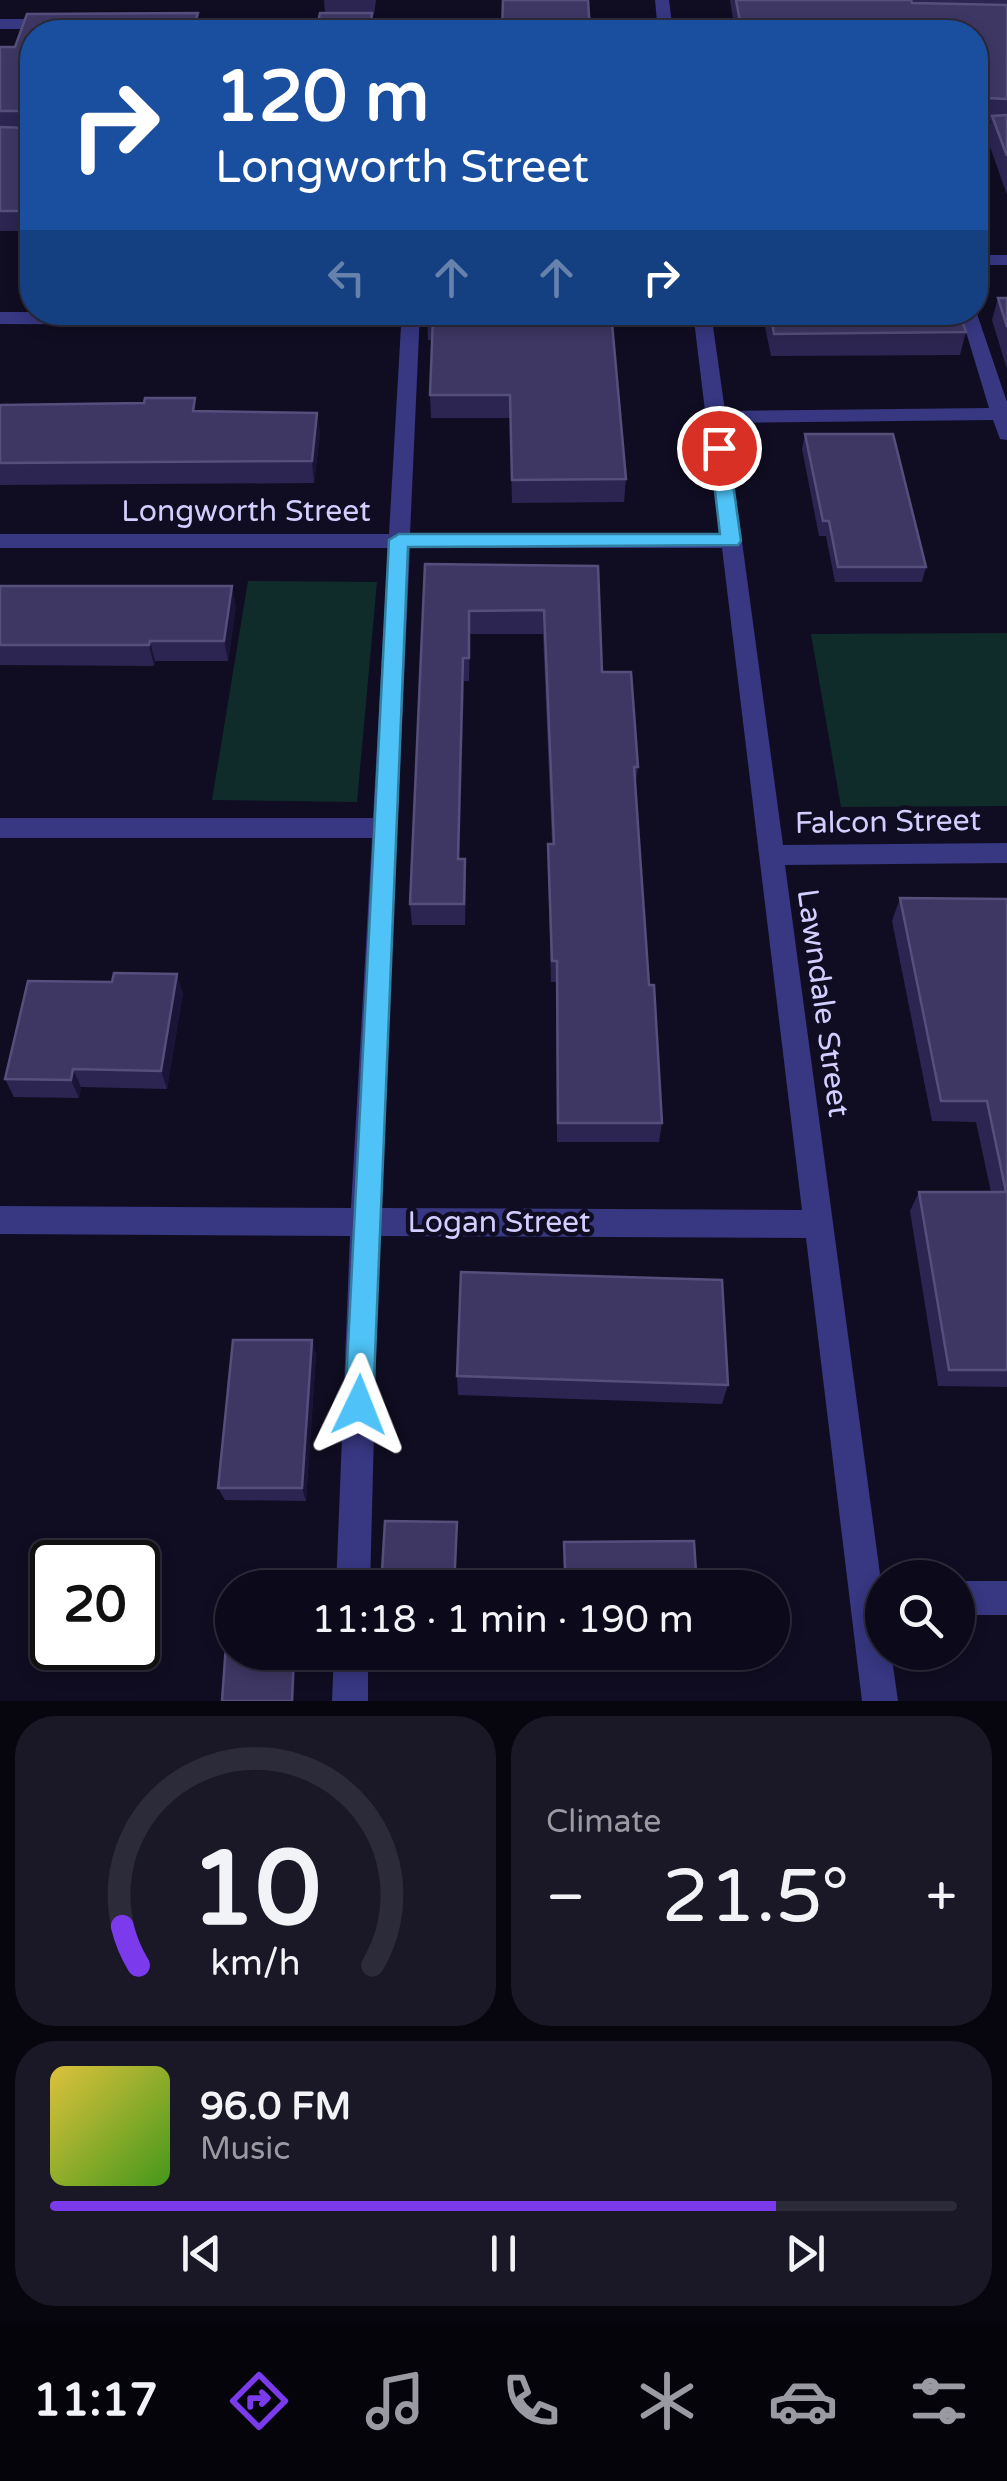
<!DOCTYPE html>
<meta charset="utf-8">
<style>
:root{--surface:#0c0a1a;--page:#1a1827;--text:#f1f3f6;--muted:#9a9aa2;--line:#2c2b39;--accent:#7c3aed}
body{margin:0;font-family:"Varela Round",sans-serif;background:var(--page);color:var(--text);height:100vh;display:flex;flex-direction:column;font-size:38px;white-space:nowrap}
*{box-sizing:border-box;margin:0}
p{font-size:32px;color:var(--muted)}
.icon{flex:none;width:55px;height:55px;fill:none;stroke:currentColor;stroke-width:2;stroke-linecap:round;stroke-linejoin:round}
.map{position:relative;height:1701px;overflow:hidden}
.side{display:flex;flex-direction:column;gap:15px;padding:15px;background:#07060e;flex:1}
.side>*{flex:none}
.hud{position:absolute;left:20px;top:20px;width:968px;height:305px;border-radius:40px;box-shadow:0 5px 15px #0003,0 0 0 2px var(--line);background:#1a4fa0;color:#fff;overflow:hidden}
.buttons{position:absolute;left:865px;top:1560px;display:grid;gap:20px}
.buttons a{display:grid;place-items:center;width:110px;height:110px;border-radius:50%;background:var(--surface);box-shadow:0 5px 15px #0003,0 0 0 2px var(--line);font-size:50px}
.speed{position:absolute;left:30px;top:1540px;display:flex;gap:20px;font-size:50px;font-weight:700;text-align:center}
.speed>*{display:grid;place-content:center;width:130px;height:130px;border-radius:50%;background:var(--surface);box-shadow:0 5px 15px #0003,0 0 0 2px var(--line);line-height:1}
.speed .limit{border:5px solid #111;border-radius:15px;background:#fff;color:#111}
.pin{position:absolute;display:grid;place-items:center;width:85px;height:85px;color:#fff;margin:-42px;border:5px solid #fff;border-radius:50%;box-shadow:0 2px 10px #0007}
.me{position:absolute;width:110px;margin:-55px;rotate:2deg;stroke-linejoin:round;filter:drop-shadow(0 0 8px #0008)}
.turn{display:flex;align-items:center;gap:35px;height:210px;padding:0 30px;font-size:45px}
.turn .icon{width:130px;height:130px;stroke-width:2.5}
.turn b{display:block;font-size:70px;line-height:85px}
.lanes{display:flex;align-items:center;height:95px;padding:0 30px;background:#0003;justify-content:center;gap:50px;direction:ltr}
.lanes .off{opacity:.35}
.big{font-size:75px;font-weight:600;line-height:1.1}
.side .tile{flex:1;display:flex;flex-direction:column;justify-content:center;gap:15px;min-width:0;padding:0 35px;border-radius:40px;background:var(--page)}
.side .dial{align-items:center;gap:0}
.dial svg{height:260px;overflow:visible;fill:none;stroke:var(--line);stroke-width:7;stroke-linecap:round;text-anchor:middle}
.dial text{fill:var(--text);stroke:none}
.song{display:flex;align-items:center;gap:30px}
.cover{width:120px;height:120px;border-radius:15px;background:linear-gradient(135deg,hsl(50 70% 55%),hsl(100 70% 35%))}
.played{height:10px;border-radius:5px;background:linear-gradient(90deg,var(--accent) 80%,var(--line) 80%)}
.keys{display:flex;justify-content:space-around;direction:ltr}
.heat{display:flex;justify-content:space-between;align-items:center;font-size:55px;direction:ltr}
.side .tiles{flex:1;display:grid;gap:15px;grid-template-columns:1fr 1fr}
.tile:last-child{grid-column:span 2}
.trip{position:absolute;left:215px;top:1570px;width:575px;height:100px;border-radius:50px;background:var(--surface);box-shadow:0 5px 15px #0003,0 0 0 2px var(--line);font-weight:600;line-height:100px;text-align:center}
.tabs{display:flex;height:160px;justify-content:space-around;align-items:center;background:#05040a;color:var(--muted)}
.tabs .icon{width:70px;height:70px}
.tabs .active{color:var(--accent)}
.tabs b{font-size:45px;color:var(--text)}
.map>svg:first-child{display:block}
.green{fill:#102c2a}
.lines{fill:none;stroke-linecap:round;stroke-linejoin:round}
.minor{fill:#373782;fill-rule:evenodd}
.wall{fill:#2c2551}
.shaded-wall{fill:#1a1436}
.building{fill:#3e3764;stroke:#554f7c;stroke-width:2.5}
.route{fill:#4fc3f7;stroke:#337fa1;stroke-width:2.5}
.labels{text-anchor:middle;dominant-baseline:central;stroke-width:9;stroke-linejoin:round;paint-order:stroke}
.street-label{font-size:30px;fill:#d2ceff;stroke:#100d22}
</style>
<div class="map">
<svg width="1007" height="1701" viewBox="0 0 1007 1701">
<rect width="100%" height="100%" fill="#100d22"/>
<path class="green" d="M248 581 377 582 357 802 212 800Z
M1007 633V806L841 807 811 634Z"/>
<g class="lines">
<path class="minor" d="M655 0H669L673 32H658Z
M0 19H55L63 24 55 29H0Z
M165 19H411L419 24 411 29 160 27V21Z
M975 124H1007V134H975Z
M975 255H1007V265H975Z
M975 308 1007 402V440L1000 439 993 420 726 423 783 845 1007 843V863L785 865 882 1589V1652H891L898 1701H862L806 1238 379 1236 370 1588H336L350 1236 0 1234V1206L351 1208 372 838H0V818H373L388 548H0V534H389L401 326 0 324V312H420L410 534H720L693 312H711L725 411 989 408 960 312H975ZM410 548H722L802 1210 380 1208Z
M958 1581H1007V1615H958Z
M334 1652H368V1701H332Z"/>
</g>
<path class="wall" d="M324 0H376L374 15H372L373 32 325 13Z
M730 0H1007V195L987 138 991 121 980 120 975 108V32H735Z
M32 32V231H0V47H15Z
M998 298H1007V369L992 320Z
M427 312 626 479 624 502 512 503 510 418H431L430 395 432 340H428Z
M762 312H959L966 332 960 355 771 356Z
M0 405 197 411 317 413 320 434 314 483 0 485Z
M805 434 926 567 922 582H835L826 536H819L802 449Z
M425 564 598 566 602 672 638 767 635 788 649 985 662 1123 659 1142H557L556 982H551L548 866V844H552L543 634H470L469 681H464L459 859 466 880 465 925H412L410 904Z
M0 586 236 606 228 661H155L154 666 0 665Z
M900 898 1007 899V1387L938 1386 910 1211 919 1192H991L976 1122 932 1121 892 921Z
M183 993 167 1089 81 1087 79 1098 14 1097 5 1079Z
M312 1340 316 1355 306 1501 225 1500 218 1488Z
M457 1376 728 1385 722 1404 458 1395Z
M564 1542 697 1588H564L563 1553Z"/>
<path class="shaded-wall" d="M198 13 201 32H192Z
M317 413 320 434 314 483 312 461Z
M232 586 236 606 228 661 224 641Z
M150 641 155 661 154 666 149 645Z
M463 658 464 681 459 880 458 859Z
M177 974 183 993 167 1089 161 1071Z
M73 1069 81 1087 79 1098 71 1080Z
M312 1340 316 1355 306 1501 302 1488Z
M294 1652H296L294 1701H292Z"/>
<path class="building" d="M503 0H588L590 32H502Z
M736 0H911L912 3 1007 5V99L986 98 981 86H975V32H742Z
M198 13 192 32H32V211H0V127L27 128 31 115 27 111H0V47H15L27 14Z
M320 13H372L370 32H316Z
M1007 115V156L992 116Z
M998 298H1007V327Z
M427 312H611L626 479 512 480 510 395H430L433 317H427Z
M770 312H959L966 332 774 334Z
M145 398H195L193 411 317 413 312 461 0 463V405L144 403Z
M805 434H893L926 567H838L829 521H823Z
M425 564 598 566 602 672H631L638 767H634L649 985H654L662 1123H558L557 961H552L548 844H554L544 610 469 611V658H463L458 859H465L464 904H410Z
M0 586H232L224 641H150L149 645H0Z
M900 898 1007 899V1370H949L919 1192H1006L987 1101H941Z
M114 973 177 974 161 1071 73 1069 71 1080 5 1079 28 981 112 982Z
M461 1272 722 1280 728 1385 457 1376Z
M233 1340H312L302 1488H218Z
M385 1521 457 1522 454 1588H381Z
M694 1541 697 1588H566L564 1542Z
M226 1645H232V1652H294L292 1701H222Z"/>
<path class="route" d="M719 442 728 448 741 541 738 545 408 547 373 1405 369 1415 359 1419 349 1415 345 1405 389 540 399 534H720L710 448Z"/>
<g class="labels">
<g class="street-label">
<text x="246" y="511">Longworth Street</text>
<text transform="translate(888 822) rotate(-1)">Falcon Street</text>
<text transform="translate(823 1003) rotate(82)">Lawndale Street</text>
<text x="499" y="1222">Logan Street</text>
</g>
</g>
</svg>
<div class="buttons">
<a><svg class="icon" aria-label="search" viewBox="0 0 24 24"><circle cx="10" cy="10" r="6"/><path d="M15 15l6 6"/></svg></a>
</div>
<div class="speed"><div class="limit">20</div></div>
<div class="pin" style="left:719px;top:448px;background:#d93025"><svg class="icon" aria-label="arrive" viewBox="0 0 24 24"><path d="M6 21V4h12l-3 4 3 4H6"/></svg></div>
<svg class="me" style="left:359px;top:1405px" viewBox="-20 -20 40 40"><path d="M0-17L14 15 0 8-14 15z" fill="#4fc3f7" stroke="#fff" stroke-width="4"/></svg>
<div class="trip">11:18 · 1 min · 190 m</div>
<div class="hud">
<div class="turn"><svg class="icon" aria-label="right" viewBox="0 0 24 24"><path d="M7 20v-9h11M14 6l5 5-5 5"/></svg><div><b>120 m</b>Longworth Street</div></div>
<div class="lanes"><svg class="icon off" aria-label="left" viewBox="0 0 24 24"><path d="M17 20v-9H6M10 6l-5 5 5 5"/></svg><svg class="icon off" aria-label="ahead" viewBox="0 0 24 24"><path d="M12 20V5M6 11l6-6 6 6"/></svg><svg class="icon off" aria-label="ahead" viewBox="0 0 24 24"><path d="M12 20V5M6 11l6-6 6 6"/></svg><svg class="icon" aria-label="right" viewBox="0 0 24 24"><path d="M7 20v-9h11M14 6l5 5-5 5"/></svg></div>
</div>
</div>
<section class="side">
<div class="tiles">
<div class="tile dial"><svg viewBox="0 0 100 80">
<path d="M14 69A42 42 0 1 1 86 69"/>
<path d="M14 69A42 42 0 0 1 9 57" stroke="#7c3aed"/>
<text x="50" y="56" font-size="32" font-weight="700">10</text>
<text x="50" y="72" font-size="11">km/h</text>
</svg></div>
<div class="tile"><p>Climate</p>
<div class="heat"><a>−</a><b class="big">21.5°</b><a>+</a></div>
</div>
<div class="tile">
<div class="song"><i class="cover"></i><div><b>96.0 FM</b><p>Music</p></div></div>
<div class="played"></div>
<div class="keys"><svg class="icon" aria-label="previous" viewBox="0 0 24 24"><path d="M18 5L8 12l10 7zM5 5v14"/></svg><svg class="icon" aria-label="pause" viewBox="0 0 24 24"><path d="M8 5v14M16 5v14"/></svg><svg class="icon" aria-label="next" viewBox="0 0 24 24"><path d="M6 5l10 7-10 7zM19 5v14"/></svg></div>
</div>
</div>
</section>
<nav class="tabs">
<b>11:17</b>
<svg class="icon active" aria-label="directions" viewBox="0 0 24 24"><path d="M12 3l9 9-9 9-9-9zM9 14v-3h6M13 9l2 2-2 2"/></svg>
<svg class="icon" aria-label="music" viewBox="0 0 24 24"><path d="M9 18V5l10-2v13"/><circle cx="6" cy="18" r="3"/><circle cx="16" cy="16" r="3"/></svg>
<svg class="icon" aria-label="phone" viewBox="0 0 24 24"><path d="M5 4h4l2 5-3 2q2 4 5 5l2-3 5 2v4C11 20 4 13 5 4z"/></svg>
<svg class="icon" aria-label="climate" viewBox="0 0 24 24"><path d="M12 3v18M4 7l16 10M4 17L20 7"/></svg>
<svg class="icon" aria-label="car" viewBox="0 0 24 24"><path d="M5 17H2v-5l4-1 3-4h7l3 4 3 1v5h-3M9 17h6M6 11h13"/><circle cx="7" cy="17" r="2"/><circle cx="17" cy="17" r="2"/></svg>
<svg class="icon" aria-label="filters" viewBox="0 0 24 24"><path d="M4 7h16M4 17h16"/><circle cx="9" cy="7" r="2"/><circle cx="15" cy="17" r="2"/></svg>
</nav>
